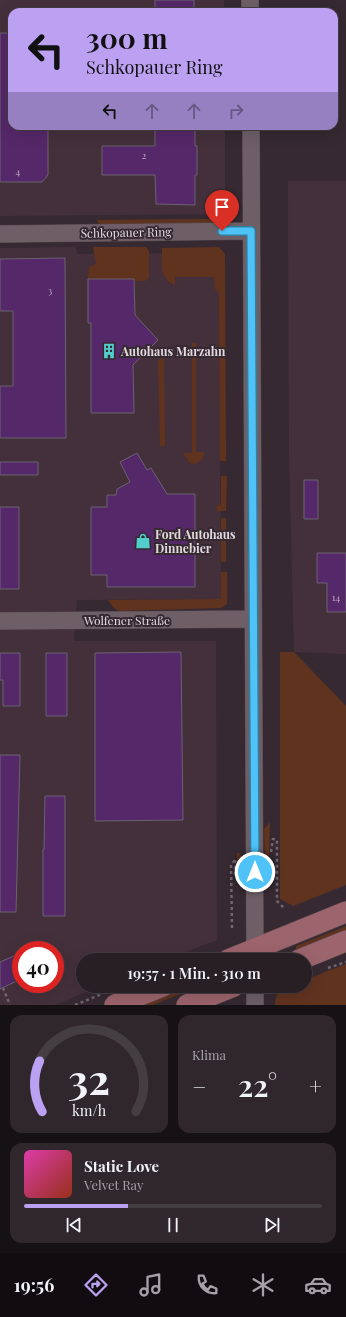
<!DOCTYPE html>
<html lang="de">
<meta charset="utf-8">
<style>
:root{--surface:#281f25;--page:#30272d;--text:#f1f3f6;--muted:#a5a2a7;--line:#443d42;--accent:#bca0f2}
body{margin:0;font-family:"Playfair Display",serif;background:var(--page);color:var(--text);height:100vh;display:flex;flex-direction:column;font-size:15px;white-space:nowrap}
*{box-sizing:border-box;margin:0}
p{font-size:13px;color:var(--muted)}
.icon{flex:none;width:22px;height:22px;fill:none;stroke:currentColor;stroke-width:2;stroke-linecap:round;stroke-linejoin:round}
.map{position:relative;height:1005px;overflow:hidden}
.drawer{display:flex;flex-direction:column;gap:10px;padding:10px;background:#161114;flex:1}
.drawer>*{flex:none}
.guide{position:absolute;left:8px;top:8px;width:330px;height:122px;border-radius:12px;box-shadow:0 4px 16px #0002,0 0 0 1px var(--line);background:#bca0f2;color:#111;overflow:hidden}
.speed{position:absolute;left:12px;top:941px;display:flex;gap:8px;font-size:20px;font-weight:700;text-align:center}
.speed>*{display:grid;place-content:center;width:52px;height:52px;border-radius:50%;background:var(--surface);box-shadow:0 4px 16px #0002,0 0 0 1px var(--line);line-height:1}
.speed .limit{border:6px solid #d22;background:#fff;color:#111}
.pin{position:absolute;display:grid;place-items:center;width:34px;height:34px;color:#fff;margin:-41px -17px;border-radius:50% 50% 50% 0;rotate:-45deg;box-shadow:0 0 4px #0007}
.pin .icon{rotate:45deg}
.me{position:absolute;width:44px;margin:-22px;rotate:0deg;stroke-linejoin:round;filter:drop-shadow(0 0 3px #0008)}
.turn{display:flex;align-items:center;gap:14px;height:84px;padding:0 12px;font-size:18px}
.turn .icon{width:52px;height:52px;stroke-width:2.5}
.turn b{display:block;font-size:28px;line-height:34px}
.lanes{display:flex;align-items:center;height:38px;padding:0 12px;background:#0003;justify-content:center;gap:20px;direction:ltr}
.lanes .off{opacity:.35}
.big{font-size:30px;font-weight:600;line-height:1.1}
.drawer .tile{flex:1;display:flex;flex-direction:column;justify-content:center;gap:6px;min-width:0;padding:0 14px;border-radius:12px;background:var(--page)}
.drawer .dial{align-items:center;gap:0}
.dial svg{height:104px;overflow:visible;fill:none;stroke:var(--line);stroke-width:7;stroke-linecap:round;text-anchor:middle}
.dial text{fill:var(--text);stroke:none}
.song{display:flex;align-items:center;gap:12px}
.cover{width:48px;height:48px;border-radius:6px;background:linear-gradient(135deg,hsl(320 70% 55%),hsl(10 70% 35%))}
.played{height:4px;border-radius:2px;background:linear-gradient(90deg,var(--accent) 35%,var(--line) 35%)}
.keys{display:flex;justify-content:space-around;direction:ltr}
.heat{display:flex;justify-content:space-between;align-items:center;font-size:22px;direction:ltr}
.drawer .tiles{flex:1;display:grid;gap:10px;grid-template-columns:1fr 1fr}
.tile:last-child{grid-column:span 2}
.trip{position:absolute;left:76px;top:953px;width:236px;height:40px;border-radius:20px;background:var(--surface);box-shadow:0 4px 16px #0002,0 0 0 1px var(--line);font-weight:600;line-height:40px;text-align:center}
.dock{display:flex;height:64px;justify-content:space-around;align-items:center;background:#100c0f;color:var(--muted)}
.dock .icon{width:28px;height:28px}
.dock .selected{color:var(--accent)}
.dock b{font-size:18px;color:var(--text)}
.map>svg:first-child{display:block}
.built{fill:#44303b;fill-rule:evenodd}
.green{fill:#60331f}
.building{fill:#552869;stroke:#6b626f}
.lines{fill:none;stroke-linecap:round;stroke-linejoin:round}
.minor-casing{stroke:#51464b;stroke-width:18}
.major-casing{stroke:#51464b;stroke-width:22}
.path{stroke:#71666d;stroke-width:2.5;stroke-dasharray:3 3;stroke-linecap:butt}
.minor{stroke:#6e5f67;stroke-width:17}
.major{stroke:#9c646c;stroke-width:21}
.route-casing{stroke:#337fa1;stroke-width:10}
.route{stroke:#4fc3f7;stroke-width:7}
.labels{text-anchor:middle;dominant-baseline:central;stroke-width:4;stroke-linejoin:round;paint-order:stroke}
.number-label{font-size:10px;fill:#beadc0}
.street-label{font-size:12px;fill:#e1d9dd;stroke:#362931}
.poi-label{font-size:12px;font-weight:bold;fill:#e1d9dd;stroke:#362931;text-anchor:start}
</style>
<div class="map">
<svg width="346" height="1005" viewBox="0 0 346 1005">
<rect width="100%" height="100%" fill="#362931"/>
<path class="built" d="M0 0H224V12H12V126H225V209L218 214 0 216Z
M288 181H346V654L294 652 289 456Z
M76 247 77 254 219 253 221 599 77 600 74 641H216L217 940 165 960H83V986H101L55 1005H0V248ZM21 950H55V984H21Z"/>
<path class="green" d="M216 219V224H99L97 220Z
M93 247H146L149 251V278L145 281H134V279H88L89 267 96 264Z
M219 247 225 254 226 461H220L219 293 215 289 214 277H175V285C158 278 162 263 162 248Z
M192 343H196V452H204L203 459 195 464 190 463 183 453H192Z
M164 357 165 446H160L158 361Z
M221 476H227L226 511H217L216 506 221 505Z
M221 518H226V562H221Z
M221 572H227V604L221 608 118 611 113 607 108 600 221 599Z
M280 652H294L346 706V885L293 906 280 899Z
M269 823H270L269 857H265L264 829Z
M237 853H239L244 859V886H242L237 873Z
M346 926V934L296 954V946Z
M346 964V1005H275C275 986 290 986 305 986V980Z
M181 986H200L153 1005H134Z"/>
<path class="building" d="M155 0H194V12H155Z
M0 33H12V126H48V175L42 182H0Z
M155 126H195V146H197V175H195V205L156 204 155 175H102V146H155Z
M65 258 66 438H0V386H13V311H0V259Z
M88 279H134L135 315 158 340 133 365 134 413H91V323H88Z
M137 453 147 470 151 468 167 494H195V587H107V575H91V507H107V495H116L117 489 130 482 120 462Z
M0 462H38V475H0Z
M304 480H318V519H304Z
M0 507H19V589H0Z
M317 553H346V612H327V583H317Z
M181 652 183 820 95 821V653Z
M0 653H20V706H3V680H0Z
M46 653H67V716H46Z
M0 755H20L16 912H0Z
M45 796H65V916H43V849H44Z
M21 953V979L0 989V962Z"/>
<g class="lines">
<defs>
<path id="minor" d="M250 0V12
M251 126 255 960
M0 234 251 231
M0 621 253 619
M255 986V1005"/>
<path id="major" d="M228 960 346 912
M299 960 346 941
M115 1005 163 986
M187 1005 234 986"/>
</defs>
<use href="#minor" class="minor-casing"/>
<use href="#major" class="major-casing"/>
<path class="path" d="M271 852 273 839 277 840V901L285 909
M235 860V874L238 882
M232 928 231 865 235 860
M202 960 212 956
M328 968 346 962
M3 988 10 1005
M75 1005 102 994"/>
<use href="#minor" class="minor"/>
<use href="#major" class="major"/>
</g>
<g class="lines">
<defs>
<path id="route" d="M222 231H251L255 872"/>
</defs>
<use href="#route" class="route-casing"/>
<use href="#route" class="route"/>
</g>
<defs>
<symbol id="building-bare" viewBox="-9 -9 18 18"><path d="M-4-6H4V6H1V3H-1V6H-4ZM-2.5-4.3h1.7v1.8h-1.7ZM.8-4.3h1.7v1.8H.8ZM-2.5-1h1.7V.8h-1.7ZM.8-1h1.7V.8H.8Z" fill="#52cdcc" stroke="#362931" stroke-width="2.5" paint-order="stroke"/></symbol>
<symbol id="shop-bare" viewBox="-9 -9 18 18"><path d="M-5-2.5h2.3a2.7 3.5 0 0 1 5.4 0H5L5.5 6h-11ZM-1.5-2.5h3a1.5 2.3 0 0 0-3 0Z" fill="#52cdcc" stroke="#362931" stroke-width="2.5" paint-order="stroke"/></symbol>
</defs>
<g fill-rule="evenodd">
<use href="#building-bare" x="98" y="340" width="22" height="22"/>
<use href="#shop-bare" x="132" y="530" width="22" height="22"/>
</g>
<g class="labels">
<g class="number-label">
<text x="144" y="155">2</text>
<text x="18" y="171">4</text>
<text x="50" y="290">3</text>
<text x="336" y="597">14</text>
</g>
<g class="street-label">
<text transform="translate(126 232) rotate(-1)">Schkopauer Ring</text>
<text x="127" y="620">Wolfener Straße</text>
</g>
<g class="poi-label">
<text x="121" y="351">Autohaus Marzahn</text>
<text x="155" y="534">Ford Autohaus<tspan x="155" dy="14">Dinnebier</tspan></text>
</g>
</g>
</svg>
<div class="speed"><div class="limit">40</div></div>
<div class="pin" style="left:222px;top:231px;background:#d93025"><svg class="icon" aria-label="arrive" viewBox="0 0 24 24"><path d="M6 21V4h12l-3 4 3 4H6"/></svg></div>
<svg class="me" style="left:255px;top:872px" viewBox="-20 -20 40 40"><circle r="17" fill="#4fc3f7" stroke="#fff" stroke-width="3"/><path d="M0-11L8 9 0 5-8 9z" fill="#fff"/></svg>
<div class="trip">19:57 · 1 Min. · 310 m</div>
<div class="guide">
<div class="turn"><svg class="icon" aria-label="left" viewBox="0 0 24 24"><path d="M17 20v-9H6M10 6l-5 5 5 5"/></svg><div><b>300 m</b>Schkopauer Ring</div></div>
<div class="lanes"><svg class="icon" aria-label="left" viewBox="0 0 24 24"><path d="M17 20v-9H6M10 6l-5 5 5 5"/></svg><svg class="icon off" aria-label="ahead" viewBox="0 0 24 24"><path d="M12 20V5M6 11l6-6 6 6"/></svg><svg class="icon off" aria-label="ahead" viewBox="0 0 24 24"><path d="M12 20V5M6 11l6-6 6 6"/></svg><svg class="icon off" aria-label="right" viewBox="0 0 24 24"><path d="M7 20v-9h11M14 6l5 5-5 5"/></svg></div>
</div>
</div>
<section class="drawer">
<div class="tiles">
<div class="tile dial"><svg viewBox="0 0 100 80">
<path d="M14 69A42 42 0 1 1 86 69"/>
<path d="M14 69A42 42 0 0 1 12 30" stroke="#bca0f2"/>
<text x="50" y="56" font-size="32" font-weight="700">32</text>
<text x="50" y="72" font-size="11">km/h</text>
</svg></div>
<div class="tile"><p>Klima</p>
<div class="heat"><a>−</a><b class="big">22°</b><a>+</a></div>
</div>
<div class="tile">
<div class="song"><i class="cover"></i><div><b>Static Love</b><p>Velvet Ray</p></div></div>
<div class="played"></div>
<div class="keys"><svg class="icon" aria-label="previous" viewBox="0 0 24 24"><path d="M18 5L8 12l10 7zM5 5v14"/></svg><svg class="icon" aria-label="pause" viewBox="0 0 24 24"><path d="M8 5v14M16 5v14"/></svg><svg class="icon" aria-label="next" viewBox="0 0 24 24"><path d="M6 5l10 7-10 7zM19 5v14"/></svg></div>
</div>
</div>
</section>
<nav class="dock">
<b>19:56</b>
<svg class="icon selected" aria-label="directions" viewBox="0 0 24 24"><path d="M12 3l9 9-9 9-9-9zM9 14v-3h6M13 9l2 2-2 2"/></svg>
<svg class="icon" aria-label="music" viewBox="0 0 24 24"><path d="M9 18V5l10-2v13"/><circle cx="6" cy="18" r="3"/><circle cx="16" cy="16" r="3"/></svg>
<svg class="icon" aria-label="phone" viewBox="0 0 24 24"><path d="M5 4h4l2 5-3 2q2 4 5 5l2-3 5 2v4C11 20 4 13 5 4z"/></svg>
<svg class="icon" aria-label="climate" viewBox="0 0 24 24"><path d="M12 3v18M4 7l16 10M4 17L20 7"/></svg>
<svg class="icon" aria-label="car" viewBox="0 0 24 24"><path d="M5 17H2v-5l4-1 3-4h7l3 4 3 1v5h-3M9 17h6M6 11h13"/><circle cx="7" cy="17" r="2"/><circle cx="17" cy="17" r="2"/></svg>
</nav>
